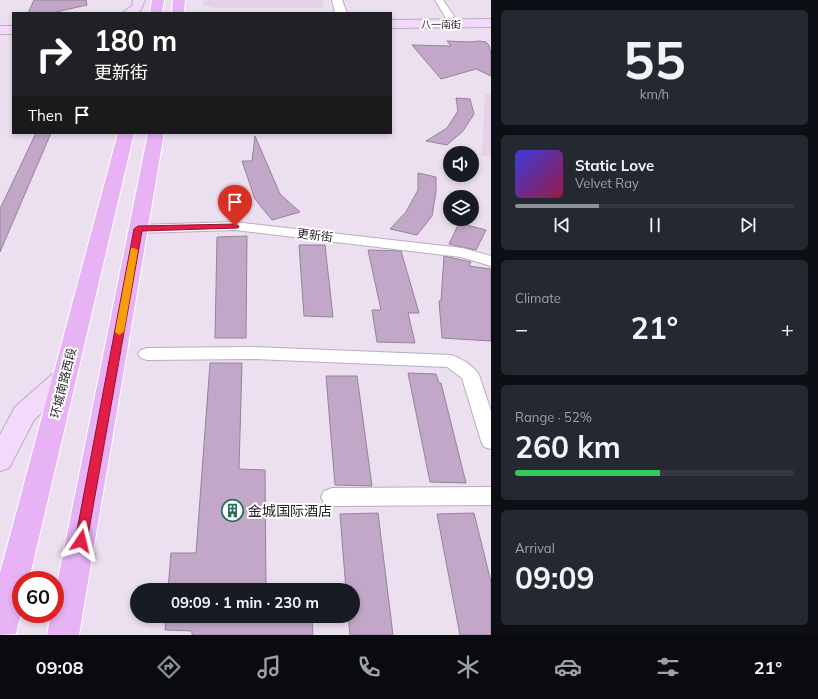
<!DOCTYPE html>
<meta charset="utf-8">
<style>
:root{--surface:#171b24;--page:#242831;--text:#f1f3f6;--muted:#9ea1a6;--line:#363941;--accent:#8c9099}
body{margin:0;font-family:Mulish,"Noto Sans SC",sans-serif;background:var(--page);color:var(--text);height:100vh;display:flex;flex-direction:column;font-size:15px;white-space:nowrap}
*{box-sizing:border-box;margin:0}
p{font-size:13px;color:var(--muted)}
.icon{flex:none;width:22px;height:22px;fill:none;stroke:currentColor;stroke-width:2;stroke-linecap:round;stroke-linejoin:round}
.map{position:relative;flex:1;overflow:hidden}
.panel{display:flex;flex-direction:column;gap:10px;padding:10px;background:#0d0f14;width:327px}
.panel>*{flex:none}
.banner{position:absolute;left:12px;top:12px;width:380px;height:122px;border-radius:0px;box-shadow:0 2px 6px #0003;background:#202124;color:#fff;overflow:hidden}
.buttons{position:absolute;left:443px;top:146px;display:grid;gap:8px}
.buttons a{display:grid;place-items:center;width:36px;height:36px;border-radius:50%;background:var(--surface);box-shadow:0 2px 6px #0003;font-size:20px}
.speed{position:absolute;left:12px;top:571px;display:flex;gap:8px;font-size:20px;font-weight:700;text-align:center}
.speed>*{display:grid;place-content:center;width:52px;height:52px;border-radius:50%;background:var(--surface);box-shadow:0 2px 6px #0003;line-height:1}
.speed .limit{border:6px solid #d22;background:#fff;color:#111}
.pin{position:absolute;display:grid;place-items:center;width:34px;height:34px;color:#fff;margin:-41px -17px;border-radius:50% 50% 50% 0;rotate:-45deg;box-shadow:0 0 4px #0007}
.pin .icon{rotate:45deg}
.me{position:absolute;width:44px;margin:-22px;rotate:10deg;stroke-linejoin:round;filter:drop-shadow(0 0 3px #0008)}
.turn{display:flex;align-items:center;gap:14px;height:84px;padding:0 16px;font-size:18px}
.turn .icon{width:52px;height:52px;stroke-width:2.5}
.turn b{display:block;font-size:28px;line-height:34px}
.then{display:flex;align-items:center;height:38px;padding:0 16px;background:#0003;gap:8px;font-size:15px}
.big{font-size:30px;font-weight:700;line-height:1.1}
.panel .widget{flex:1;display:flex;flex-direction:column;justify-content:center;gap:6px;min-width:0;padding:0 14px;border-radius:6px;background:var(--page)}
.panel .dial{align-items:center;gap:0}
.dial b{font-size:52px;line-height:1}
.song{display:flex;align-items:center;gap:12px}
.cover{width:48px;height:48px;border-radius:6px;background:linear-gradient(135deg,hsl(240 70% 55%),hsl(340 70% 35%))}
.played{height:4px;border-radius:2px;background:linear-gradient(90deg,var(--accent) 30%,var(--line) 30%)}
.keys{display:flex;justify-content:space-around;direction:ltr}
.heat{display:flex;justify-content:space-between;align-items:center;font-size:22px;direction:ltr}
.charge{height:6px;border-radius:3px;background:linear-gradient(90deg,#34c759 52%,var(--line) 0)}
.trip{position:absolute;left:130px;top:583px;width:230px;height:40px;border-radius:20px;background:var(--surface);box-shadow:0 2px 6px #0003;font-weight:700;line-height:40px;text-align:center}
.menu{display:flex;height:64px;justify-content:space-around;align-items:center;background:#090b0e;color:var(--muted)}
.menu .icon{width:28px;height:28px}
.menu .on{color:var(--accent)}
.menu b{font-size:18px;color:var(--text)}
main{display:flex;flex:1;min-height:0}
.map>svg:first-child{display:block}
.built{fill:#e4d2e9}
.building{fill:#c2a7c9;stroke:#918695}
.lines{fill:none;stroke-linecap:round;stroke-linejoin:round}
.minor-casing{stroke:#b9adbc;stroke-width:2}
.tertiary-casing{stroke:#b9adbc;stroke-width:2}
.secondary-casing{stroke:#b9adbc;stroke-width:2}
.primary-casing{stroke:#fff;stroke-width:2}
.minor{fill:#fff;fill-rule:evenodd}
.tertiary{fill:#fff;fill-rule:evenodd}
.secondary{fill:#f3d9fa;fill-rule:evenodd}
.primary{fill:#e7b3f5;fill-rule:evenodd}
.route{fill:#e11d48;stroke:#92132f}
.slow{fill:#f59e0b}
.labels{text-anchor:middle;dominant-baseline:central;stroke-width:4;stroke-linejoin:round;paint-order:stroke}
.far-street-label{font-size:10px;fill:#28242a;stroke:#fff}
.street-label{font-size:12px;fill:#28242a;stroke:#fff}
.near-poi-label{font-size:14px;fill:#28242a;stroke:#fff;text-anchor:start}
</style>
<main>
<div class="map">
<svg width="491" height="635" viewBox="0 0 491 635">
<rect width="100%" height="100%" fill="#ecdff0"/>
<path class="built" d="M203 0H322L324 8H214L203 5Z
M485 94H491V156H482Z"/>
<path class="building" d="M34 0H86L87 5 52 13H28Z
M447 41 468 42 480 41 486 42 489 45 491 55V76L476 69 441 79 412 45 451 46Z
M456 98 470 99 474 114 463 131 447 145 426 141 447 128 458 111Z
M36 133H51L0 252V209Z
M255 136 280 194 300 212 272 220 255 199 242 161H252Z
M418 173 436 177V192L432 216 417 235 390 229 406 212 418 190Z
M459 223 486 230 476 250 449 244Z
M247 236 246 338H215L217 237Z
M299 245H325L333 317 304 316Z
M368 250 401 251 419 313H408L415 343 377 342 372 310H381Z
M444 256 471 262 469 266 491 269V341L442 338 439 301H441Z
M210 363H242L239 469 265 470 266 590H168L171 553H196Z
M408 373 436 374 439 383H441L466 483 430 482Z
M326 376H357L372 486 335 485Z
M378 513 393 635H350L348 616H353V590H346L340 514Z
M474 513 491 582V635H460L437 514Z
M166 616H312L313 635H192V631L165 630Z"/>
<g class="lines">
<defs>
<path id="minor" d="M435 0H443L454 16 452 18H446Z
M235 222 462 248 491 256V266L461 257 235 230 138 233 133 232 131 229 133 226 138 225Z
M252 347 451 355C461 358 474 366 479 375L491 411V449L484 447 481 441 462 378 447 367 252 359 147 360 141 358 138 354 141 350 147 348Z
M491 487V505L332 506 324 503 321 497 324 491 332 488Z"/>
<path id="tertiary" d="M332 0H342L347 13H335Z"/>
<path id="secondary" d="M133 0H145L141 10 137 13H122L132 6Z
M491 19V27L391 28V20Z
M0 26H13V34H0Z
M65 367 73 370 77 376 73 382 34 420 9 468 0 471V435L15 407 57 370Z"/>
<path id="primary" d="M152 0H164L162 13H150Z
M173 0H185L184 13H172Z
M118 133H134L29 580H21V614L16 634 0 635V573Z
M148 133H164L79 635H47L51 614H55V594Z"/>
</defs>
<use href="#minor" class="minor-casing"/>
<use href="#tertiary" class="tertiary-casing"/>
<use href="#secondary" class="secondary-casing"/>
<use href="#primary" class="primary-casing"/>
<use href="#minor" class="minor"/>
<use href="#tertiary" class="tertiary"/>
<use href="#secondary" class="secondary"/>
<use href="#primary" class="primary"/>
</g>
<path class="route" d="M235 224 239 226 238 228 142 231 87 541 85 545 81 547 76 545 75 541 134 229 138 226Z"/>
<path class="slow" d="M131 248H134L138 250 124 332 119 335 115 332Z"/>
<defs>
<symbol id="building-ring" viewBox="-11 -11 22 22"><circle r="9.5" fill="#fff" stroke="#2c6d5e" stroke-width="1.5"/><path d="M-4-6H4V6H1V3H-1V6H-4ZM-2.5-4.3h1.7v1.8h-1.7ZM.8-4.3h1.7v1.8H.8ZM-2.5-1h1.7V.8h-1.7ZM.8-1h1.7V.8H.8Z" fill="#2c6d5e"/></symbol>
</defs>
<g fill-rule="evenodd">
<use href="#building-ring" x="220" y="498" width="25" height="25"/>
</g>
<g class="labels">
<g class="far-street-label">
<text x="441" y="24">八一南街</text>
</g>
<g class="street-label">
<text transform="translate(315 235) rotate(7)">更新街</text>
<text transform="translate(63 383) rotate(-76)">环城南路西段</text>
</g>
<g class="near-poi-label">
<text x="248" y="511">金城国际酒店</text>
</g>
</g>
</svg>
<div class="buttons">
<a><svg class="icon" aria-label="sound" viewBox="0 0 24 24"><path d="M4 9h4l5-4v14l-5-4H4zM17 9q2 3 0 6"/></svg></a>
<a><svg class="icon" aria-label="layers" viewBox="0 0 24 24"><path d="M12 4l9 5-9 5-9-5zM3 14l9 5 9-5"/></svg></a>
</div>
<div class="speed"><div class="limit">60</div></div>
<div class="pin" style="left:235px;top:226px;background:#d93025"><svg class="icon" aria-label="arrive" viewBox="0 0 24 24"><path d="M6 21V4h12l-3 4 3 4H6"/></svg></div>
<svg class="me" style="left:81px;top:541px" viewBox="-20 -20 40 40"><path d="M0-17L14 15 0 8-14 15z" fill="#e11d48" stroke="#fff" stroke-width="4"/></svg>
<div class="trip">09:09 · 1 min · 230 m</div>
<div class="banner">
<div class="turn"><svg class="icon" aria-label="right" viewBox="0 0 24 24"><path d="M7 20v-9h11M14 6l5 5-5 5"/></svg><div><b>180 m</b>更新街</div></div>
<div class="then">Then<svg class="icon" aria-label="arrive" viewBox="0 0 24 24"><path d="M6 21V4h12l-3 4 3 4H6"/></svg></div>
</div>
</div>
<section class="panel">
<div class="widget dial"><b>55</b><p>km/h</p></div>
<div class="widget">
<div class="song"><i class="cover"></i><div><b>Static Love</b><p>Velvet Ray</p></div></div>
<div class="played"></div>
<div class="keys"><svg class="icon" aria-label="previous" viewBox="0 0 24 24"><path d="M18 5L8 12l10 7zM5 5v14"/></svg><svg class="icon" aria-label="pause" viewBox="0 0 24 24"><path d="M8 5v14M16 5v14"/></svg><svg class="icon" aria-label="next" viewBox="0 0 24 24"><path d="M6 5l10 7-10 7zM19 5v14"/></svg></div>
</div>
<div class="widget"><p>Climate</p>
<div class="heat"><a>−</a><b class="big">21°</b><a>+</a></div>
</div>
<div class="widget"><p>Range · 52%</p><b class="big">260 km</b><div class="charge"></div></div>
<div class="widget"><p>Arrival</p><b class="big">09:09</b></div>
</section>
</main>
<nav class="menu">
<b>09:08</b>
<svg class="icon on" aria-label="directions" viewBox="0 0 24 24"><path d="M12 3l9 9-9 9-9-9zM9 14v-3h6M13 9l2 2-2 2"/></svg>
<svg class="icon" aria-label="music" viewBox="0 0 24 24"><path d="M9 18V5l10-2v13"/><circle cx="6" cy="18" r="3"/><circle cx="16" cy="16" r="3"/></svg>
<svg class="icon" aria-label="phone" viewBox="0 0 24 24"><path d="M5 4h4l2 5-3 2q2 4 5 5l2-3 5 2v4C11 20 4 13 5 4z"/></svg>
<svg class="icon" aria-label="climate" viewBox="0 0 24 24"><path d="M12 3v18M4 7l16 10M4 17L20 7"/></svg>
<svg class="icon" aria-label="car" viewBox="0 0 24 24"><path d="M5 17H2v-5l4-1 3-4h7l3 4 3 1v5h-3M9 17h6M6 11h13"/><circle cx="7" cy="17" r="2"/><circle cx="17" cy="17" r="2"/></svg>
<svg class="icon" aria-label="filters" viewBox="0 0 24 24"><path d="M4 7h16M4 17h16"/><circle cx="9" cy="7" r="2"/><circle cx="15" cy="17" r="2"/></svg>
<b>21°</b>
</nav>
